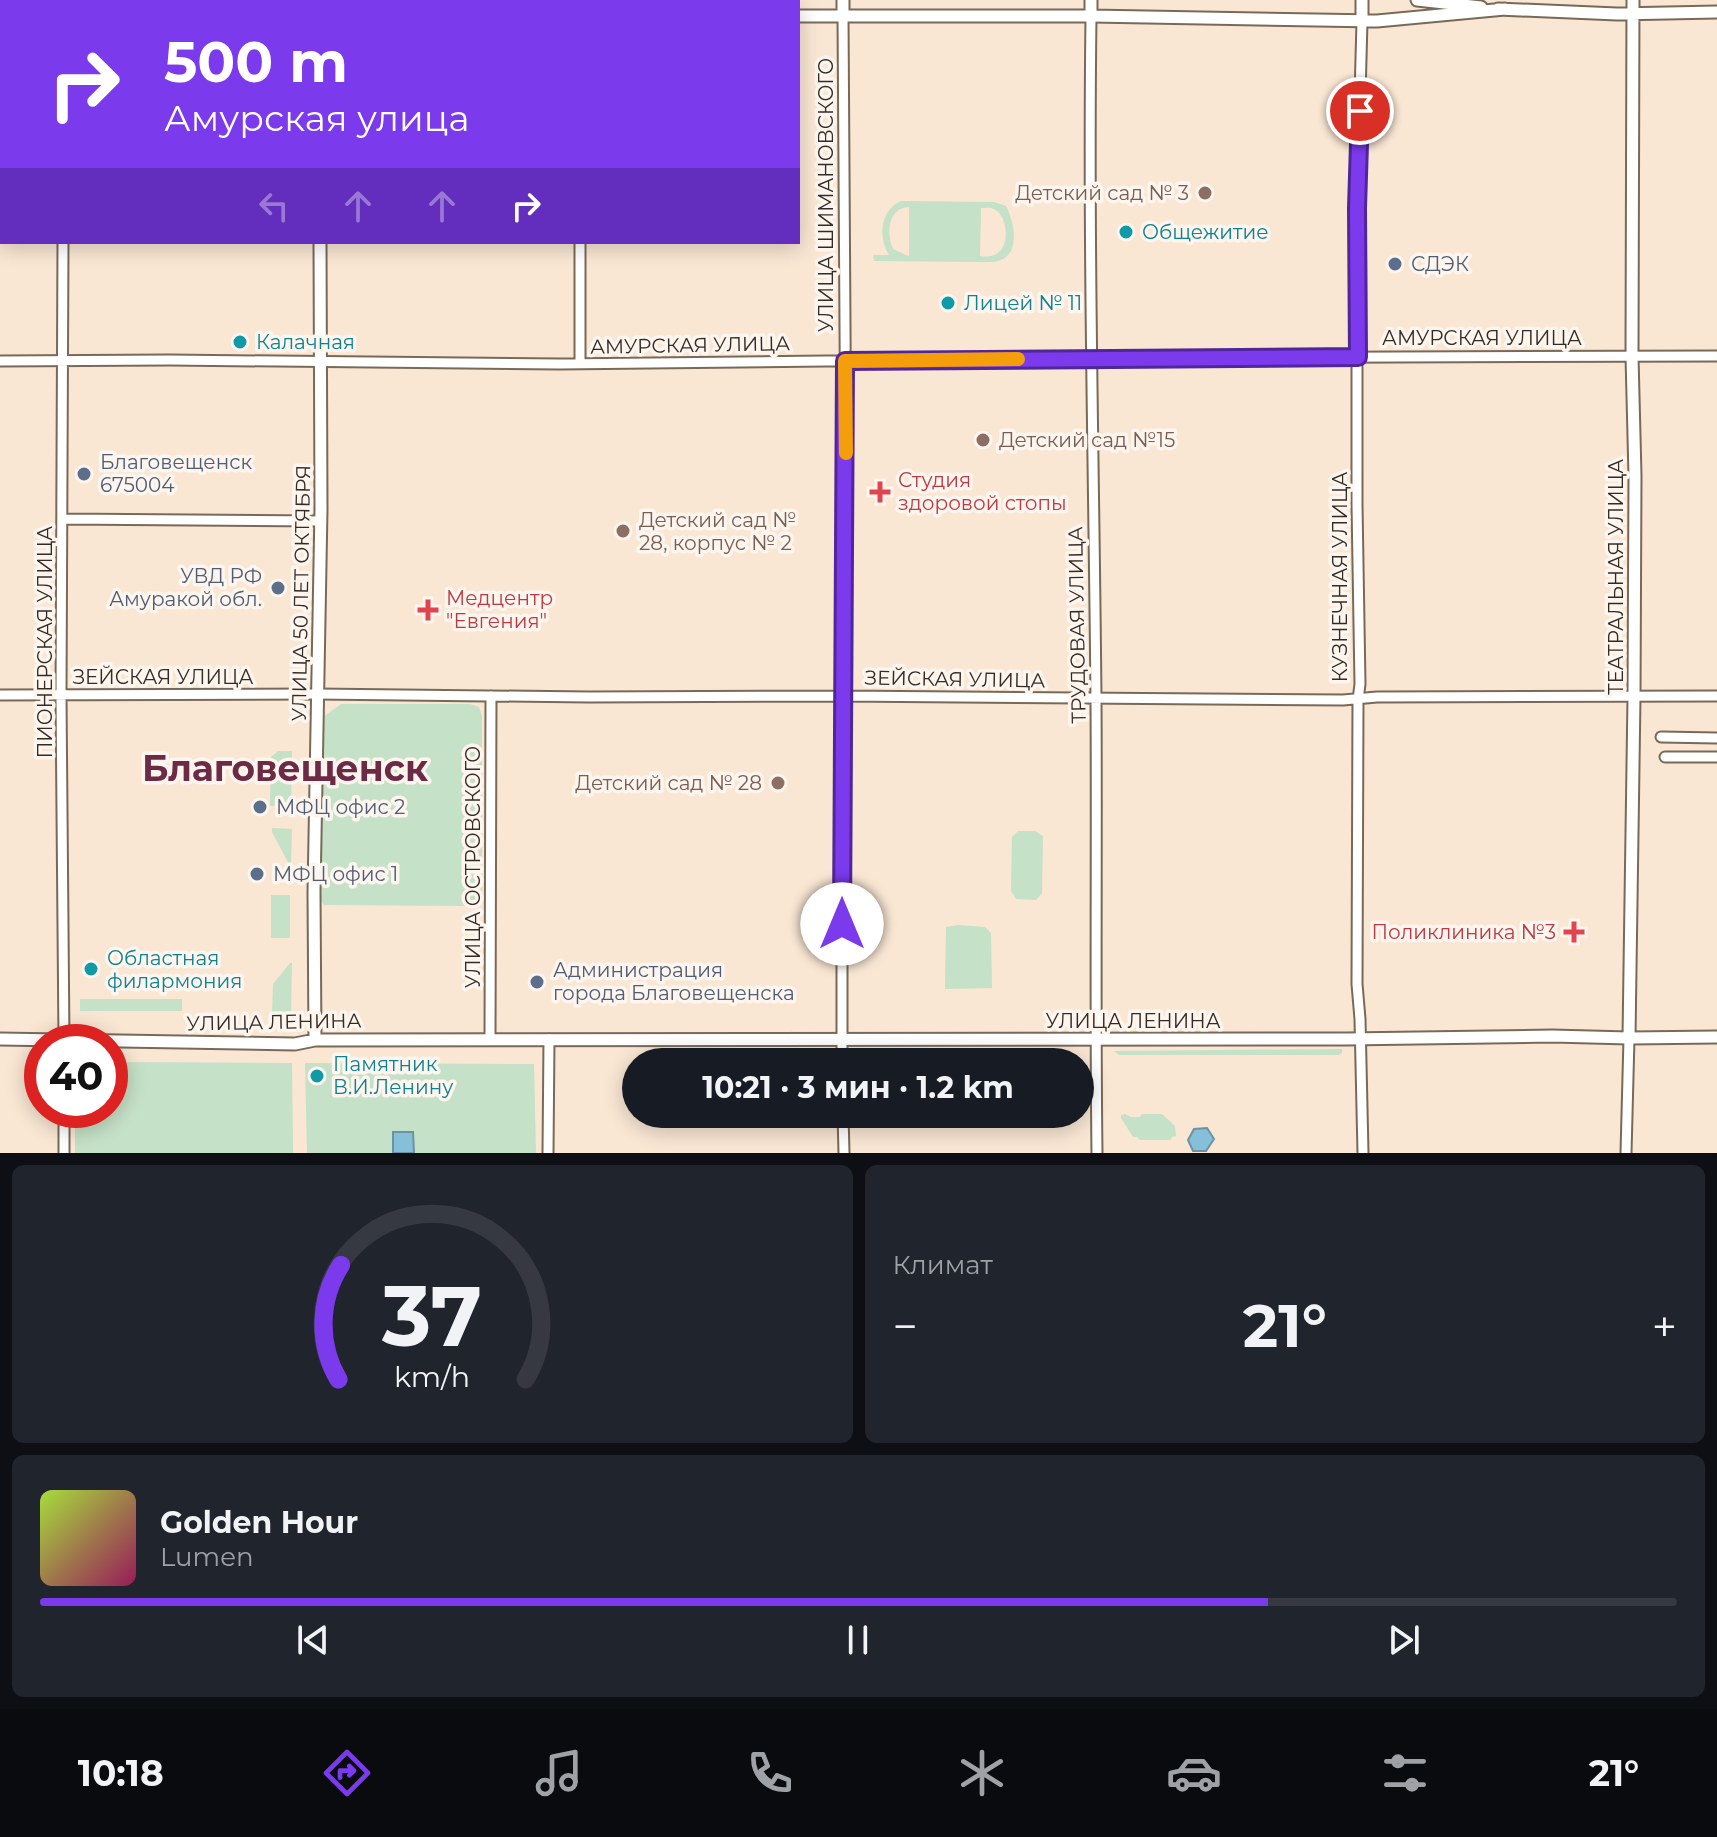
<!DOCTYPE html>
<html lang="ru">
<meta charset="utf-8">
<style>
:root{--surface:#171b24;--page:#20242c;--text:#f1f3f6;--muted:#9ea1a6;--line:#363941;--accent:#7c3aed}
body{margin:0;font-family:Montserrat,sans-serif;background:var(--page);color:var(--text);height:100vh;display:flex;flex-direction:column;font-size:30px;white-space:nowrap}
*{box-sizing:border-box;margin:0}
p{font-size:26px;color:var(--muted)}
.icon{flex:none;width:44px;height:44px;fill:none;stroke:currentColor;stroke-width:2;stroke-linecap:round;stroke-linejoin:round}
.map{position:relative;height:1153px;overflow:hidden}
.drawer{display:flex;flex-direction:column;gap:12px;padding:12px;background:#0d0f14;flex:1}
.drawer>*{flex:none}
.top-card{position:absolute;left:0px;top:0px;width:800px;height:244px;box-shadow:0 4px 20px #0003;background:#7c3aed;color:#fff;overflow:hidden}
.speed{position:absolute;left:24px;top:1024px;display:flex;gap:16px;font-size:40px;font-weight:700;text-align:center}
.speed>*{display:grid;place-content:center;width:104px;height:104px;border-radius:50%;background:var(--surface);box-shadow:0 4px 20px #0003;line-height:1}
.speed .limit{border:12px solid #d22;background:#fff;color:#111}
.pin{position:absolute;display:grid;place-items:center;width:68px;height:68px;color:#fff;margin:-34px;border:4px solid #fff;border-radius:50%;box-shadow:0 2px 8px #0007}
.me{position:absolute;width:88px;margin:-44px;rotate:0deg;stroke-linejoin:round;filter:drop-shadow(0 0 6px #0008)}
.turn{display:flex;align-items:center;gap:28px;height:168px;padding:0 32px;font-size:36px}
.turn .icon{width:104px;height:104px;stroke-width:2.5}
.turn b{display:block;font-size:56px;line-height:68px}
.lanes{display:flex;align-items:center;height:76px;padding:0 32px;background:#0003;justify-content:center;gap:40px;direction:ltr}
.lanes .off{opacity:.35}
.big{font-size:60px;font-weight:700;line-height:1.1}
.drawer .widget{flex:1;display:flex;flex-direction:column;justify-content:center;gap:12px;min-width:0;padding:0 28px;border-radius:12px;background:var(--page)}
.drawer .dial{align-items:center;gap:0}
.dial svg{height:208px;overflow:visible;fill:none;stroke:var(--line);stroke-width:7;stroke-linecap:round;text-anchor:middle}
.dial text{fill:var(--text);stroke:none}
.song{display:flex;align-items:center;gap:24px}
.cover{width:96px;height:96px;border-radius:12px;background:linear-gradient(135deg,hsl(80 70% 55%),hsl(330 70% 35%))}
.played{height:8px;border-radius:4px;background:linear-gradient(90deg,var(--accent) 75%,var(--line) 75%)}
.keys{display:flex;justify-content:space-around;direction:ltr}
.heat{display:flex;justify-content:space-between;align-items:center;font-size:44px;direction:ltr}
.drawer .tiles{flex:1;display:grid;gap:12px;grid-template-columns:1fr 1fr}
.widget:last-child{grid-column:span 2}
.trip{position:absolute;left:622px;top:1048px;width:472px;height:80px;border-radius:40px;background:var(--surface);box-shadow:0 4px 20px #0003;font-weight:700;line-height:80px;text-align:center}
.tabs{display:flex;height:128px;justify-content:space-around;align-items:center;background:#090b0e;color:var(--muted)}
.tabs .icon{width:56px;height:56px}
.tabs .current{color:var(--accent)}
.tabs b{font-size:36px;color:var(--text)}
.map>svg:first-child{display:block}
.green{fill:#c5e1c7;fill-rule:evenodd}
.water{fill:#85bfd9;stroke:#6c93a3;stroke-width:2}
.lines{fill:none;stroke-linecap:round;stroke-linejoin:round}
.minor-casing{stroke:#796959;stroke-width:13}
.major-casing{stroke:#796959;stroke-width:15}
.minor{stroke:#fff;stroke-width:9}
.major{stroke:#fff;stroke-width:11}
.route-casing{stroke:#51269a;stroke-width:20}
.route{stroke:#7c3aed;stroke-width:14}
.slow{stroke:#f59e0b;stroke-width:14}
.education-dot{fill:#8d6e63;stroke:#fdf5ee;stroke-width:3}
.culture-dot{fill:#0f9aa8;stroke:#fdf5ee;stroke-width:3}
.service-dot{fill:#5c6f8a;stroke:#fdf5ee;stroke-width:3}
.health-dot{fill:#e0444e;stroke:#fdf5ee;stroke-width:3}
.labels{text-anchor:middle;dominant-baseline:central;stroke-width:7;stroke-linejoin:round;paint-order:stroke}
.education-label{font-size:20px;fill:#785e54;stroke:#fdf5ee;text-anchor:end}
.street-label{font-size:20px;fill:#332c25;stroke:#fdf5ee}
.culture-label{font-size:20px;fill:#0d838f;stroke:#fdf5ee;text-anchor:start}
.service-label{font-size:20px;fill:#4e5e75;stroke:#fdf5ee;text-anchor:start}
.health-label{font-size:20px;fill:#be3a42;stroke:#fdf5ee;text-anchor:start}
.town-label{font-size:36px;font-weight:bold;fill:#6d2a45;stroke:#fdf5ee}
</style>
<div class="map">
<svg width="1717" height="1153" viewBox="0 0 1717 1153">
<rect width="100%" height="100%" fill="#f9e6d3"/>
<path class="green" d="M901 201 994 202 1006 206C1013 219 1019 245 1007 256 1002 261 995 262 988 262L874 261 873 255H889C878 237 880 210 901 201ZM909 207V255L908 256 893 249C886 233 888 208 909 207ZM981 208C986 208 990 207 994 209 1007 215 1010 243 999 252 993 257 987 257 980 256Z
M341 704H470L479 707 482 716V895L480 903 470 906 324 905 319 899 323 717Z
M278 751H292L291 806H270L271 757Z
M272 828 292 829 291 868 272 832Z
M1018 831H1035L1043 836 1042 893 1036 900 1016 899 1011 891 1012 837Z
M271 895H290V938H271Z
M958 925 985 927 991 933 992 988 945 989 946 927Z
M290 963H292L291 1015H272L273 984Z
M80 999H182V1011H80Z
M1342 1049V1053L1339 1055H1119L1114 1051Z
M110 1062 292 1063 293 1153H75V1110H110Z
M305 1063 534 1064 536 1153H307Z
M1125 1114 1131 1117H1140L1142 1114H1162L1175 1126 1176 1136 1172 1137 1170 1140H1140L1137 1137H1133L1121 1118V1115Z"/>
<path class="water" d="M1207 1128 1214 1139 1206 1151H1193L1188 1140 1194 1129Z
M393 1132H413L414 1153H393Z"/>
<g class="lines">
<defs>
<path id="minor" d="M1091 16C1088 244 1094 472 1096 699 1097 851 1095 1002 1097 1153
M1362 21 1357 208V504L1360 684 1358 700 1357 984 1360 1019 1363 1153
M63 242 61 696 64 1042
M0 361 169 360 559 364 1091 358 1717 356
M580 364V242
M63 519 321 521
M0 695 317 694 589 697 842 696 1343 700 1377 697 1717 696
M1661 737 1717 738
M1665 757H1717
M490 1039 491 696
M842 1062V696L846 482 843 15
M64 1110V1153
M843 1114 844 1153
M548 1153 549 1039
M1626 1153 1629 1038"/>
<path id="major" d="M319 0V2
M575 0V2
M843 0V15
M1417 0 1481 7
M63 2V0
M1498 9 1617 14 1717 12
M798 16H1091L1377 21 1505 9
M1091 16V0
M0 17H2
M1362 21V0
M1629 1038 1634 697 1635 476 1632 356 1633 0
M0 1039 295 1044 315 1040 1346 1039 1552 1036 1629 1038 1717 1037
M315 1040 314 892 321 509 320 242"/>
</defs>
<use href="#minor" class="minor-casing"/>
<use href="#major" class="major-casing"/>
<use href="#minor" class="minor"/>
<use href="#major" class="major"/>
</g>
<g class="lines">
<defs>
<path id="route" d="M842 924 845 361 1358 357 1357 208 1360 111"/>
</defs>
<use href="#route" class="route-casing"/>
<use href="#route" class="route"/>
<path class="slow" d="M846 453 845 361 1018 359"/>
</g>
<g class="education-dot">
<circle cx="1205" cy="193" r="8"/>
<circle cx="983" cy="440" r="8"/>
<circle cx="623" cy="531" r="8"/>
<circle cx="778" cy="783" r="8"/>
</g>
<g class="culture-dot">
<circle cx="1126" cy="232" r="8"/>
<circle cx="948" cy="303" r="8"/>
<circle cx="240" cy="342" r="8"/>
<circle cx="91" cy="969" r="8"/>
<circle cx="317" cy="1076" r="8"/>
</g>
<g class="service-dot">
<circle cx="1395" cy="264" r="8"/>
<circle cx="84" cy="474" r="8"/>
<circle cx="278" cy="588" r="8"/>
<circle cx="260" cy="807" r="8"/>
<circle cx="257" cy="874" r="8"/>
<circle cx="537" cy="982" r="8"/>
</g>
<g class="health-dot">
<path d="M876 480h8v8h8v8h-8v8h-8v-8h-8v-8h8z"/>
<path d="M424 598h8v8h8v8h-8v8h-8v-8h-8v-8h8z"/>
<path d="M1570 920h8v8h8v8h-8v8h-8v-8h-8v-8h8z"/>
</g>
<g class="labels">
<g class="education-label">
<text x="1189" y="193">Детский сад № 3</text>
<text x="999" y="440" text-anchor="start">Детский сад №15</text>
<text x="639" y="520" text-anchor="start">Детский сад №<tspan x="639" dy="23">28, корпус № 2</tspan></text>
<text x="762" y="783">Детский сад № 28</text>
</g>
<g class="street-label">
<text transform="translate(826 195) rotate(-90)">УЛИЦА ШИМАНОВСКОГО</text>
<text x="1482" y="338">АМУРСКАЯ УЛИЦА</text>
<text transform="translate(690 345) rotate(-1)">АМУРСКАЯ УЛИЦА</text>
<text transform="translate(1340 577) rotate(-90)">КУЗНЕЧНАЯ УЛИЦА</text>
<text transform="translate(1616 577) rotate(-90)">ТЕАТРАЛЬНАЯ УЛИЦА</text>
<text transform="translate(301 593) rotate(-89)">УЛИЦА 50 ЛЕТ ОКТЯБРЯ</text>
<text transform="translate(1077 625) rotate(-91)">ТРУДОВАЯ УЛИЦА</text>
<text transform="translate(45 642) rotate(-90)">ПИОНЕРСКАЯ УЛИЦА</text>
<text x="163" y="677">ЗЕЙСКАЯ УЛИЦА</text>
<text transform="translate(955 679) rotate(1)">ЗЕЙСКАЯ УЛИЦА</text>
<text transform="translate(473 867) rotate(-90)">УЛИЦА ОСТРОВСКОГО</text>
<text x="1133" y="1021">УЛИЦА ЛЕНИНА</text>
<text transform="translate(274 1022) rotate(-1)">УЛИЦА ЛЕНИНА</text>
</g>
<g class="culture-label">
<text x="1142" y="232">Общежитие</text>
<text x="964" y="303">Лицей № 11</text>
<text x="256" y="342">Калачная</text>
<text x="107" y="958">Областная<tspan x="107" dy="23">филармония</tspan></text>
<text x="333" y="1064">Памятник<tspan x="333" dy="23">В.И.Ленину</tspan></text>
</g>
<g class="service-label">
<text x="1411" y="264">СДЭК</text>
<text x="100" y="462">Благовещенск<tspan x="100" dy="23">675004</tspan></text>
<text x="262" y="576" text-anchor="end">УВД РФ<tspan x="262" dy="23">Амуракой обл.</tspan></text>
<text x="276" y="807">МФЦ офис 2</text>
<text x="273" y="874">МФЦ офис 1</text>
<text x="553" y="970">Администрация<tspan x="553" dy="23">города Благовещенска</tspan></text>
</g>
<g class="health-label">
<text x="898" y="480">Студия<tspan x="898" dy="23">здоровой стопы</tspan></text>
<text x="446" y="598">Медцентр<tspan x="446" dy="23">"Евгения"</tspan></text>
<text x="1556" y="932" text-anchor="end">Поликлиника №3</text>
</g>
<g class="town-label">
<text x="285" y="768">Благовещенск</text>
</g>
</g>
</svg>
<div class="speed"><div class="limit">40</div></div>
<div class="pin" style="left:1360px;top:111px;background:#d93025"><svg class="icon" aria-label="arrive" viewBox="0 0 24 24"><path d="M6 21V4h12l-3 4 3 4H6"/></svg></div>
<svg class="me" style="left:842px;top:924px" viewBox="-20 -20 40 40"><circle r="19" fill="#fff"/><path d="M0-13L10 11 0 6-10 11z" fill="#7c3aed"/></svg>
<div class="trip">10:21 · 3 мин · 1.2 km</div>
<div class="top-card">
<div class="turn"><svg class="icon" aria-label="right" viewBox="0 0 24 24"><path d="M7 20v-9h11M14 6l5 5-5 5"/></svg><div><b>500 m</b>Амурская улица</div></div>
<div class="lanes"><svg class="icon off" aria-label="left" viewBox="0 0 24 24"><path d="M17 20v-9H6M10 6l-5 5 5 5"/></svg><svg class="icon off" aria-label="ahead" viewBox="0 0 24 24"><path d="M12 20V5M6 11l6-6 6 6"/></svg><svg class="icon off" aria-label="ahead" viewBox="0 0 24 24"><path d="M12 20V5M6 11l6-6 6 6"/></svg><svg class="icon" aria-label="right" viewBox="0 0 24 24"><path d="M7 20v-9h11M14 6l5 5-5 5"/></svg></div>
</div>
</div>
<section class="drawer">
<div class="tiles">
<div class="widget dial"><svg viewBox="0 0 100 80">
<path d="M14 69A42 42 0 1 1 86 69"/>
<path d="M14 69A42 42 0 0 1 15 25" stroke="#7c3aed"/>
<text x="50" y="56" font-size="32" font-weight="700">37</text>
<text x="50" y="72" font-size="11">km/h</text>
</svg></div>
<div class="widget"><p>Климат</p>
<div class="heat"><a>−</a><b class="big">21°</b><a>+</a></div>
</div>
<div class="widget">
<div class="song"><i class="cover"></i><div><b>Golden Hour</b><p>Lumen</p></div></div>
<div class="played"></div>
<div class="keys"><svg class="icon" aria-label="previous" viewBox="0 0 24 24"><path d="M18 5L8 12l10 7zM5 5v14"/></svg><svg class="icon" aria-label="pause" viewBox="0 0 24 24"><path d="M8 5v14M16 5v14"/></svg><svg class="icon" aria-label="next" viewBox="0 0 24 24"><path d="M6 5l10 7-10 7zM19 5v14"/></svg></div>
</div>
</div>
</section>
<nav class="tabs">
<b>10:18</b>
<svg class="icon current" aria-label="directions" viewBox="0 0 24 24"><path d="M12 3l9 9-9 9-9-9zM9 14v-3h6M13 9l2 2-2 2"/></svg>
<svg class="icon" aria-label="music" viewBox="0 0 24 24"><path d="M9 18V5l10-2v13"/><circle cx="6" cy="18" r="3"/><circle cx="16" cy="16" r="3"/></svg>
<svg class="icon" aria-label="phone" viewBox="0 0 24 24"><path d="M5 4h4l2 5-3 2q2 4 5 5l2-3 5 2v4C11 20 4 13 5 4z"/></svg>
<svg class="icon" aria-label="climate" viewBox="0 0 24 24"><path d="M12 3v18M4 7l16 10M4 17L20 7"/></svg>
<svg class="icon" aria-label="car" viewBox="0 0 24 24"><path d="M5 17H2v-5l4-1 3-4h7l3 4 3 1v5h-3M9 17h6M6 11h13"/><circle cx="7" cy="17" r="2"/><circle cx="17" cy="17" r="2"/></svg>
<svg class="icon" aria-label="filters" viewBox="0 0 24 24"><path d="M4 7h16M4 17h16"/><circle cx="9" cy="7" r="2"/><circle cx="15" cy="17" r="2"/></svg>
<b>21°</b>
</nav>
